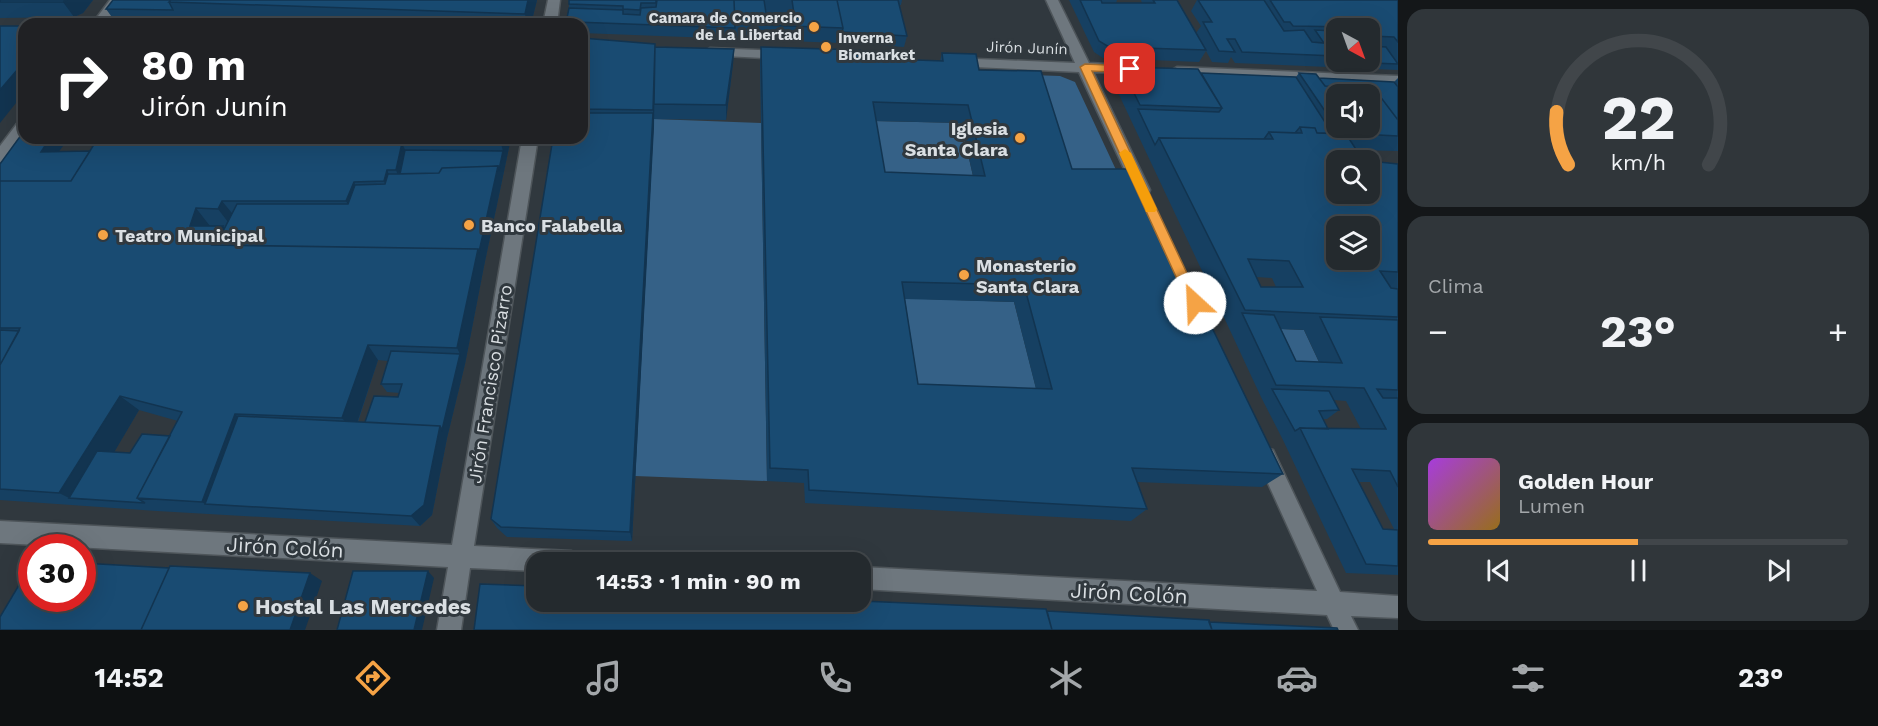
<!DOCTYPE html>
<html lang="es">
<meta charset="utf-8">
<style>
:root{--surface:#242a2e;--page:#30363a;--text:#f1f3f6;--muted:#a3a7aa;--line:#41464a;--accent:#f5a345}
body{margin:0;font-family:"Work Sans",sans-serif;background:var(--page);color:var(--text);height:100vh;display:flex;flex-direction:column;font-size:22px;white-space:nowrap}
*{box-sizing:border-box;margin:0}
p{font-size:20px;color:var(--muted)}
.icon{flex:none;width:33px;height:33px;fill:none;stroke:currentColor;stroke-width:2;stroke-linecap:round;stroke-linejoin:round}
.map{position:relative;flex:1;overflow:hidden}
.details{display:flex;flex-direction:column;gap:9px;padding:9px;background:#141719;width:480px}
.details>*{flex:none}
.top-card{position:absolute;left:18px;top:18px;width:570px;height:126px;border-radius:18px;box-shadow:0 6px 24px #0002,0 0 0 2px var(--line);background:#202124;color:#fff;overflow:hidden}
.needle{width:39px;rotate:139deg}
.fabs{position:absolute;left:1326px;top:18px;display:grid;gap:12px}
.fabs a{display:grid;place-items:center;width:54px;height:54px;border-radius:12px;background:var(--surface);box-shadow:0 6px 24px #0002,0 0 0 2px var(--line);font-size:30px}
.speed{position:absolute;left:18px;top:534px;display:flex;gap:12px;font-size:30px;font-weight:700;text-align:center}
.speed>*{display:grid;place-content:center;width:78px;height:78px;border-radius:50%;background:var(--surface);box-shadow:0 6px 24px #0002,0 0 0 2px var(--line);line-height:1}
.speed .limit{border:9px solid #d22;background:#fff;color:#111}
.pin{position:absolute;display:grid;place-items:center;width:51px;height:51px;color:#fff;margin:-26px;border-radius:12px;box-shadow:0 3px 9px #0006}
.me{position:absolute;width:66px;margin:-33px;rotate:335deg;stroke-linejoin:round;filter:drop-shadow(0 0 4px #0008)}
.turn{display:flex;align-items:center;gap:21px;height:126px;padding:0 24px;font-size:27px}
.turn .icon{width:78px;height:78px;stroke-width:2.5}
.turn b{display:block;font-size:42px;line-height:51px}
.big{font-size:45px;font-weight:700;line-height:1.1}
.details .card{flex:1;display:flex;flex-direction:column;justify-content:center;gap:9px;min-width:0;padding:0 21px;border-radius:18px;background:var(--page)}
.details .dial{align-items:center;gap:0}
.dial svg{height:156px;overflow:visible;fill:none;stroke:var(--line);stroke-width:7;stroke-linecap:round;text-anchor:middle}
.dial text{fill:var(--text);stroke:none}
.song{display:flex;align-items:center;gap:18px}
.cover{width:72px;height:72px;border-radius:9px;background:linear-gradient(135deg,hsl(280 70% 55%),hsl(40 70% 35%))}
.played{height:6px;border-radius:3px;background:linear-gradient(90deg,var(--accent) 50%,var(--line) 50%)}
.keys{display:flex;justify-content:space-around;direction:ltr}
.heat{display:flex;justify-content:space-between;align-items:center;font-size:33px;direction:ltr}
.trip{position:absolute;left:526px;top:552px;width:345px;height:60px;border-radius:18px;background:var(--surface);box-shadow:0 6px 24px #0002,0 0 0 2px var(--line);font-weight:700;line-height:60px;text-align:center}
.tabs{display:flex;height:96px;justify-content:space-around;align-items:center;background:#0e1112;color:var(--muted)}
.tabs .icon{width:42px;height:42px}
.tabs .active{color:var(--accent)}
.tabs b{font-size:27px;color:var(--text)}
main{display:flex;flex:1;min-height:0}
.map>svg:first-child{display:block}
.green{fill:#356187}
.lines{fill:none;stroke-linecap:round;stroke-linejoin:round}
.minor-casing{stroke:#4e555a;stroke-width:3}
.minor{fill:#6e777e;fill-rule:evenodd}
.wall{fill:#164062;fill-rule:evenodd}
.shaded-wall{fill:#123450}
.building{fill:#194b72;stroke:#123450;stroke-width:1.5;fill-rule:evenodd}
.route{fill:#f5a345;stroke:#9f6a2d;stroke-width:1.5}
.slow{fill:#f59e0b}
.poi-dot{fill:#f5a345;stroke:#30383e;stroke-width:2}
.labels{text-anchor:middle;dominant-baseline:central;stroke-width:6;stroke-linejoin:round;paint-order:stroke}
.far-poi-label{font-size:15px;font-weight:bold;fill:#dadfe3;stroke:#30383e;text-anchor:end}
.far-street-label{font-size:15px;fill:#dadfe3;stroke:#30383e}
.poi-label{font-size:18px;font-weight:bold;fill:#dadfe3;stroke:#30383e;text-anchor:start}
.street-label{font-size:18px;fill:#dadfe3;stroke:#30383e}
.near-street-label{font-size:21px;fill:#dadfe3;stroke:#30383e}
.near-poi-label{font-size:21px;font-weight:bold;fill:#dadfe3;stroke:#30383e;text-anchor:start}
</style>
<main>
<div class="map">
<svg width="1398" height="630" viewBox="0 0 1398 630">
<rect width="100%" height="100%" fill="#30383e"/>
<path class="green" d="M969 73 1060 76 1075 82 1124 187H1062Z
M654 119 761 123 767 481 635 476Z
M872 121 961 123 977 194 880 190Z
M896 298 1014 302 1040 404 911 399Z
M1260 328 1304 330 1325 375 1280 374Z"/>
<g class="lines">
<defs>
<path id="minor" d="M110 0H123L106 24H92Z
M548 0H560L557 24H543Z
M1046 0H1058L1089 63 1144 66 1151 70 1144 74 1093 72 1150 190 1148 194H1136L1134 190 1079 72 953 66 946 62 953 58 1075 63Z
M710 48 784 51 791 55 784 59 705 55 703 52Z
M1177 67 1398 76V86L1172 74 1170 71Z
M24 120V136L5 161 0 162V146L19 121Z
M522 138H538L474 546 571 551 579 554 582 562H537V571L470 568 461 630H437L448 567 0 543V521L452 545Z
M1266 448 1273 450 1340 592 1398 596V618L1351 616 1358 630H1334L1327 615 861 589V567L1317 591 1256 457 1259 450Z"/>
</defs>
<use href="#minor" class="minor-casing"/>
<use href="#minor" class="minor"/>
</g>
<path class="wall" d="M0 0H93L83 13 74 17 0 18Z
M113 0H537L531 24H273L114 20 106 9Z
M569 0H902L901 5H899L907 36 904 47 840 43 582 33V24H568L567 18 569 8Z
M1069 0H1117L1116 3H1142L1141 0H1177L1196 33 1201 26 1191 11 1197 0H1398V70L1235 63 1231 57 1228 63 1212 62 1206 51 1199 62 1103 58 1094 52ZM1336 28H1370V62H1336Z
M582 38 655 47 734 49 733 64 726 120 654 119V116L632 541 507 537 497 528 491 519 582 138Z
M761 47 861 58 940 61 942 53 979 70 1072 169 1283 474 1262 487 1137 482 1147 509 1131 521 805 503 804 483 767 481 760 65ZM876 121 961 123 973 176 885 172ZM905 299 1014 302 1036 389 918 384Z
M1121 67 1201 73 1296 77 1299 73 1319 78 1394 82 1398 78V151L1357 150 1363 160 1398 164V575L1346 573 1283 440 1261 397 1228 326 1113 82ZM1256 277 1272 278 1276 287H1261ZM1281 329 1304 330 1319 362 1296 361ZM1334 400 1346 401 1361 429H1328L1323 419H1327L1339 410ZM1358 482H1370L1394 529H1383Z
M24 138H511L484 266 465 364 447 438 432 515 420 526 157 511 0 500V164ZM65 143H95L90 151 58 152ZM378 360 388 361 381 384 387 392 400 393 398 397 365 422H358ZM139 410 178 421 170 436 130 453 114 452Z"/>
<path class="shaded-wall" d="M67 0H93L83 13 74 17 63 2Z
M528 0H537L531 24H527L525 14Z
M655 44 654 128 632 541 630 532 653 113Z
M734 49 733 64 726 120V105Z
M24 62V93L0 123V90Z
M50 138H60L65 143 51 163 41 152Z
M502 138H511L484 266 465 364 447 438 442 430 460 354 457 348 478 249 498 166 503 151 501 144Z
M402 143 410 161 399 178 396 170Z
M387 170 395 188 392 199 384 181Z
M354 182 363 200 356 219 346 201Z
M222 201 236 218 231 226 218 209Z
M196 208 210 226 204 244 190 226Z
M223 226 236 244 212 245Z
M368 345 378 360 354 432 342 418Z
M120 396 139 410 86 500 69 498 59 493Z
M235 414 251 428 205 504 202 502Z
M440 426 447 438 432 515 420 526 411 516Z
M428 571 434 578 422 630H414Z
M310 573 322 581 305 630H290Z"/>
<path class="building" d="M0 0H67L63 2H0Z
M113 0H171L169 2 173 10 106 9Z
M171 0H528L525 14 169 2Z
M569 0H656V3H641L640 10 623 9V6L569 4Z
M657 0H734L735 28 575 22 567 18 569 8 623 10V14L640 15 641 8 656 7Z
M734 0H764L766 13 794 14 792 0H837L843 28 735 24Z
M837 0H898L907 36 842 32 843 28Z
M1080 0H1101L1102 3H1155L1153 0H1177L1206 50 1109 47 1099 41Z
M1198 0H1264L1284 31 1304 30 1312 42 1324 43 1315 30 1336 31V56L1242 52 1235 39H1227L1235 52 1219 51 1203 22H1212Z
M1270 0H1398V42L1394 37 1370 36V28H1358L1347 17 1342 18 1350 27 1293 26 1290 22H1284Z
M0 26H24V62L0 90Z
M582 38 655 44 653 110 582 109Z
M1370 46 1386 47 1398 64 1373 63 1377 58 1370 49Z
M655 47 734 49 726 105 654 104Z
M761 47 860 50 861 58 943 61 942 53 976 54 979 70 1041 71 1072 169H1135L1283 474 1132 468 1147 509 809 490 808 470 770 468ZM873 102 968 105 985 176 885 172ZM902 282 1024 285 1052 389 918 384Z
M1370 49 1377 58H1370Z
M1121 67 1198 69 1222 108 1140 105Z
M1201 73 1296 77 1332 133H1317L1315 128 1300 127 1295 133 1269 132 1264 139 1159 138 1155 145 1138 109 1219 112 1222 108Z
M1299 73 1316 74 1325 86 1373 87 1398 120V136L1340 133ZM1336 94H1370V128H1336Z
M1319 78 1394 82 1398 87V120L1373 87 1325 86Z
M582 113H653L630 532 501 527 491 519 553 138H582Z
M1300 127 1315 128 1317 133 1346 134 1363 160H1368H1336V194H1370V161L1398 164V272L1380 271 1391 288 1398 289V317L1245 310 1159 138 1273 139 1269 132 1302 133ZM1336 226H1370V260H1336ZM1248 259 1289 261 1303 287H1261Z
M24 131V138H50L41 152 90 151 71 181H0V164Z
M98 138H502L501 144 402 143 396 170H387L384 181 354 182 346 201H222L218 209 196 208 190 226H223L212 245 478 249 457 348 368 345 342 418 235 414 202 502 137 498 182 412 120 396 59 493 0 489V365L20 328H0V181H71Z
M405 150 503 151 499 170 498 166 442 168 439 173 400 174Z
M498 166 479 252 478 249 216 245 237 204H348L355 185 385 184 388 174 439 173 442 168Z
M1242 313 1274 315 1296 361 1342 363 1320 317 1398 320V390L1377 389 1383 398H1398V487L1390 471 1352 469 1383 529 1398 530V566L1366 564 1300 428 1386 429 1364 388 1276 385Z
M0 330 19 331 0 365Z
M391 351 460 354 442 430 440 426 365 422 374 396 398 397 402 384H381Z
M1272 389 1329 391 1339 410 1319 411 1328 429 1300 428 1295 431Z
M238 416 440 426 424 505 411 516 205 504Z
M142 434 170 436 137 498 145 503 69 498 97 451 130 453Z
M32 563V598H82V563L169 568 141 630H0V617Z
M170 566 310 573 290 630H141Z
M353 571H428L414 630H337Z
M480 584 537 586V602L861 601 1046 609 1052 630H474Z
M1047 611 1209 620 1212 630H1052Z
M1209 622 1337 628 1338 630H1212Z"/>
<path class="route" d="M1085 64 1130 66 1135 69 1130 73 1092 71 1201 303 1199 307 1195 309 1188 303 1080 67Z"/>
<path class="slow" d="M1125 149 1131 153 1157 209 1155 212H1146L1145 209 1119 153Z"/>
<g class="poi-dot">
<circle cx="814" cy="27" r="6"/>
<circle cx="826" cy="47" r="6"/>
<circle cx="1020" cy="138" r="6"/>
<circle cx="469" cy="225" r="6"/>
<circle cx="103" cy="235" r="6"/>
<circle cx="964" cy="275" r="6"/>
<circle cx="243" cy="606" r="6"/>
</g>
<g class="labels">
<g class="far-poi-label">
<text x="802" y="18">Camara de Comercio<tspan x="802" dy="17">de La Libertad</tspan></text>
<text x="838" y="38" text-anchor="start">Inverna<tspan x="838" dy="17">Biomarket</tspan></text>
</g>
<g class="far-street-label">
<text transform="translate(1027 48) rotate(2)">Jirón Junín</text>
</g>
<g class="poi-label">
<text x="1008" y="128" text-anchor="end">Iglesia<tspan x="1008" dy="21">Santa Clara</tspan></text>
<text x="481" y="225">Banco Falabella</text>
<text x="115" y="235">Teatro Municipal</text>
<text x="976" y="265">Monasterio<tspan x="976" dy="21">Santa Clara</tspan></text>
</g>
<g class="street-label">
<text transform="translate(490 384) rotate(-81)">Jirón Francisco Pizarro</text>
</g>
<g class="near-street-label">
<text transform="translate(285 547) rotate(3)">Jirón Colón</text>
<text transform="translate(1129 593) rotate(3)">Jirón Colón</text>
</g>
<g class="near-poi-label">
<text x="255" y="606">Hostal Las Mercedes</text>
</g>
</g>
</svg>
<div class="fabs">
<a><svg class="needle" viewBox="-14 -14 28 28"><path d="M0-13l5 13h-10z" fill="#e53935"/><path d="M0 13l5-13h-10z" fill="#a3a7aa"/></svg></a>
<a><svg class="icon" aria-label="sound" viewBox="0 0 24 24"><path d="M4 9h4l5-4v14l-5-4H4zM17 9q2 3 0 6"/></svg></a>
<a><svg class="icon" aria-label="search" viewBox="0 0 24 24"><circle cx="10" cy="10" r="6"/><path d="M15 15l6 6"/></svg></a>
<a><svg class="icon" aria-label="layers" viewBox="0 0 24 24"><path d="M12 4l9 5-9 5-9-5zM3 14l9 5 9-5"/></svg></a>
</div>
<div class="speed"><div class="limit">30</div></div>
<div class="pin" style="left:1130px;top:69px;background:#d93025"><svg class="icon" aria-label="arrive" viewBox="0 0 24 24"><path d="M6 21V4h12l-3 4 3 4H6"/></svg></div>
<svg class="me" style="left:1195px;top:303px" viewBox="-20 -20 40 40"><circle r="19" fill="#fff"/><path d="M0-13L10 11 0 6-10 11z" fill="#f5a345"/></svg>
<div class="trip">14:53 · 1 min · 90 m</div>
<div class="top-card">
<div class="turn"><svg class="icon" aria-label="right" viewBox="0 0 24 24"><path d="M7 20v-9h11M14 6l5 5-5 5"/></svg><div><b>80 m</b>Jirón Junín</div></div>
</div>
</div>
<section class="details">
<div class="card dial"><svg viewBox="0 0 100 80">
<path d="M14 69A42 42 0 1 1 86 69"/>
<path d="M14 69A42 42 0 0 1 8 42" stroke="#f5a345"/>
<text x="50" y="56" font-size="32" font-weight="700">22</text>
<text x="50" y="72" font-size="11">km/h</text>
</svg></div>
<div class="card"><p>Clima</p>
<div class="heat"><a>−</a><b class="big">23°</b><a>+</a></div>
</div>
<div class="card">
<div class="song"><i class="cover"></i><div><b>Golden Hour</b><p>Lumen</p></div></div>
<div class="played"></div>
<div class="keys"><svg class="icon" aria-label="previous" viewBox="0 0 24 24"><path d="M18 5L8 12l10 7zM5 5v14"/></svg><svg class="icon" aria-label="pause" viewBox="0 0 24 24"><path d="M8 5v14M16 5v14"/></svg><svg class="icon" aria-label="next" viewBox="0 0 24 24"><path d="M6 5l10 7-10 7zM19 5v14"/></svg></div>
</div>
</section>
</main>
<nav class="tabs">
<b>14:52</b>
<svg class="icon active" aria-label="directions" viewBox="0 0 24 24"><path d="M12 3l9 9-9 9-9-9zM9 14v-3h6M13 9l2 2-2 2"/></svg>
<svg class="icon" aria-label="music" viewBox="0 0 24 24"><path d="M9 18V5l10-2v13"/><circle cx="6" cy="18" r="3"/><circle cx="16" cy="16" r="3"/></svg>
<svg class="icon" aria-label="phone" viewBox="0 0 24 24"><path d="M5 4h4l2 5-3 2q2 4 5 5l2-3 5 2v4C11 20 4 13 5 4z"/></svg>
<svg class="icon" aria-label="climate" viewBox="0 0 24 24"><path d="M12 3v18M4 7l16 10M4 17L20 7"/></svg>
<svg class="icon" aria-label="car" viewBox="0 0 24 24"><path d="M5 17H2v-5l4-1 3-4h7l3 4 3 1v5h-3M9 17h6M6 11h13"/><circle cx="7" cy="17" r="2"/><circle cx="17" cy="17" r="2"/></svg>
<svg class="icon" aria-label="filters" viewBox="0 0 24 24"><path d="M4 7h16M4 17h16"/><circle cx="9" cy="7" r="2"/><circle cx="15" cy="17" r="2"/></svg>
<b>23°</b>
</nav>
